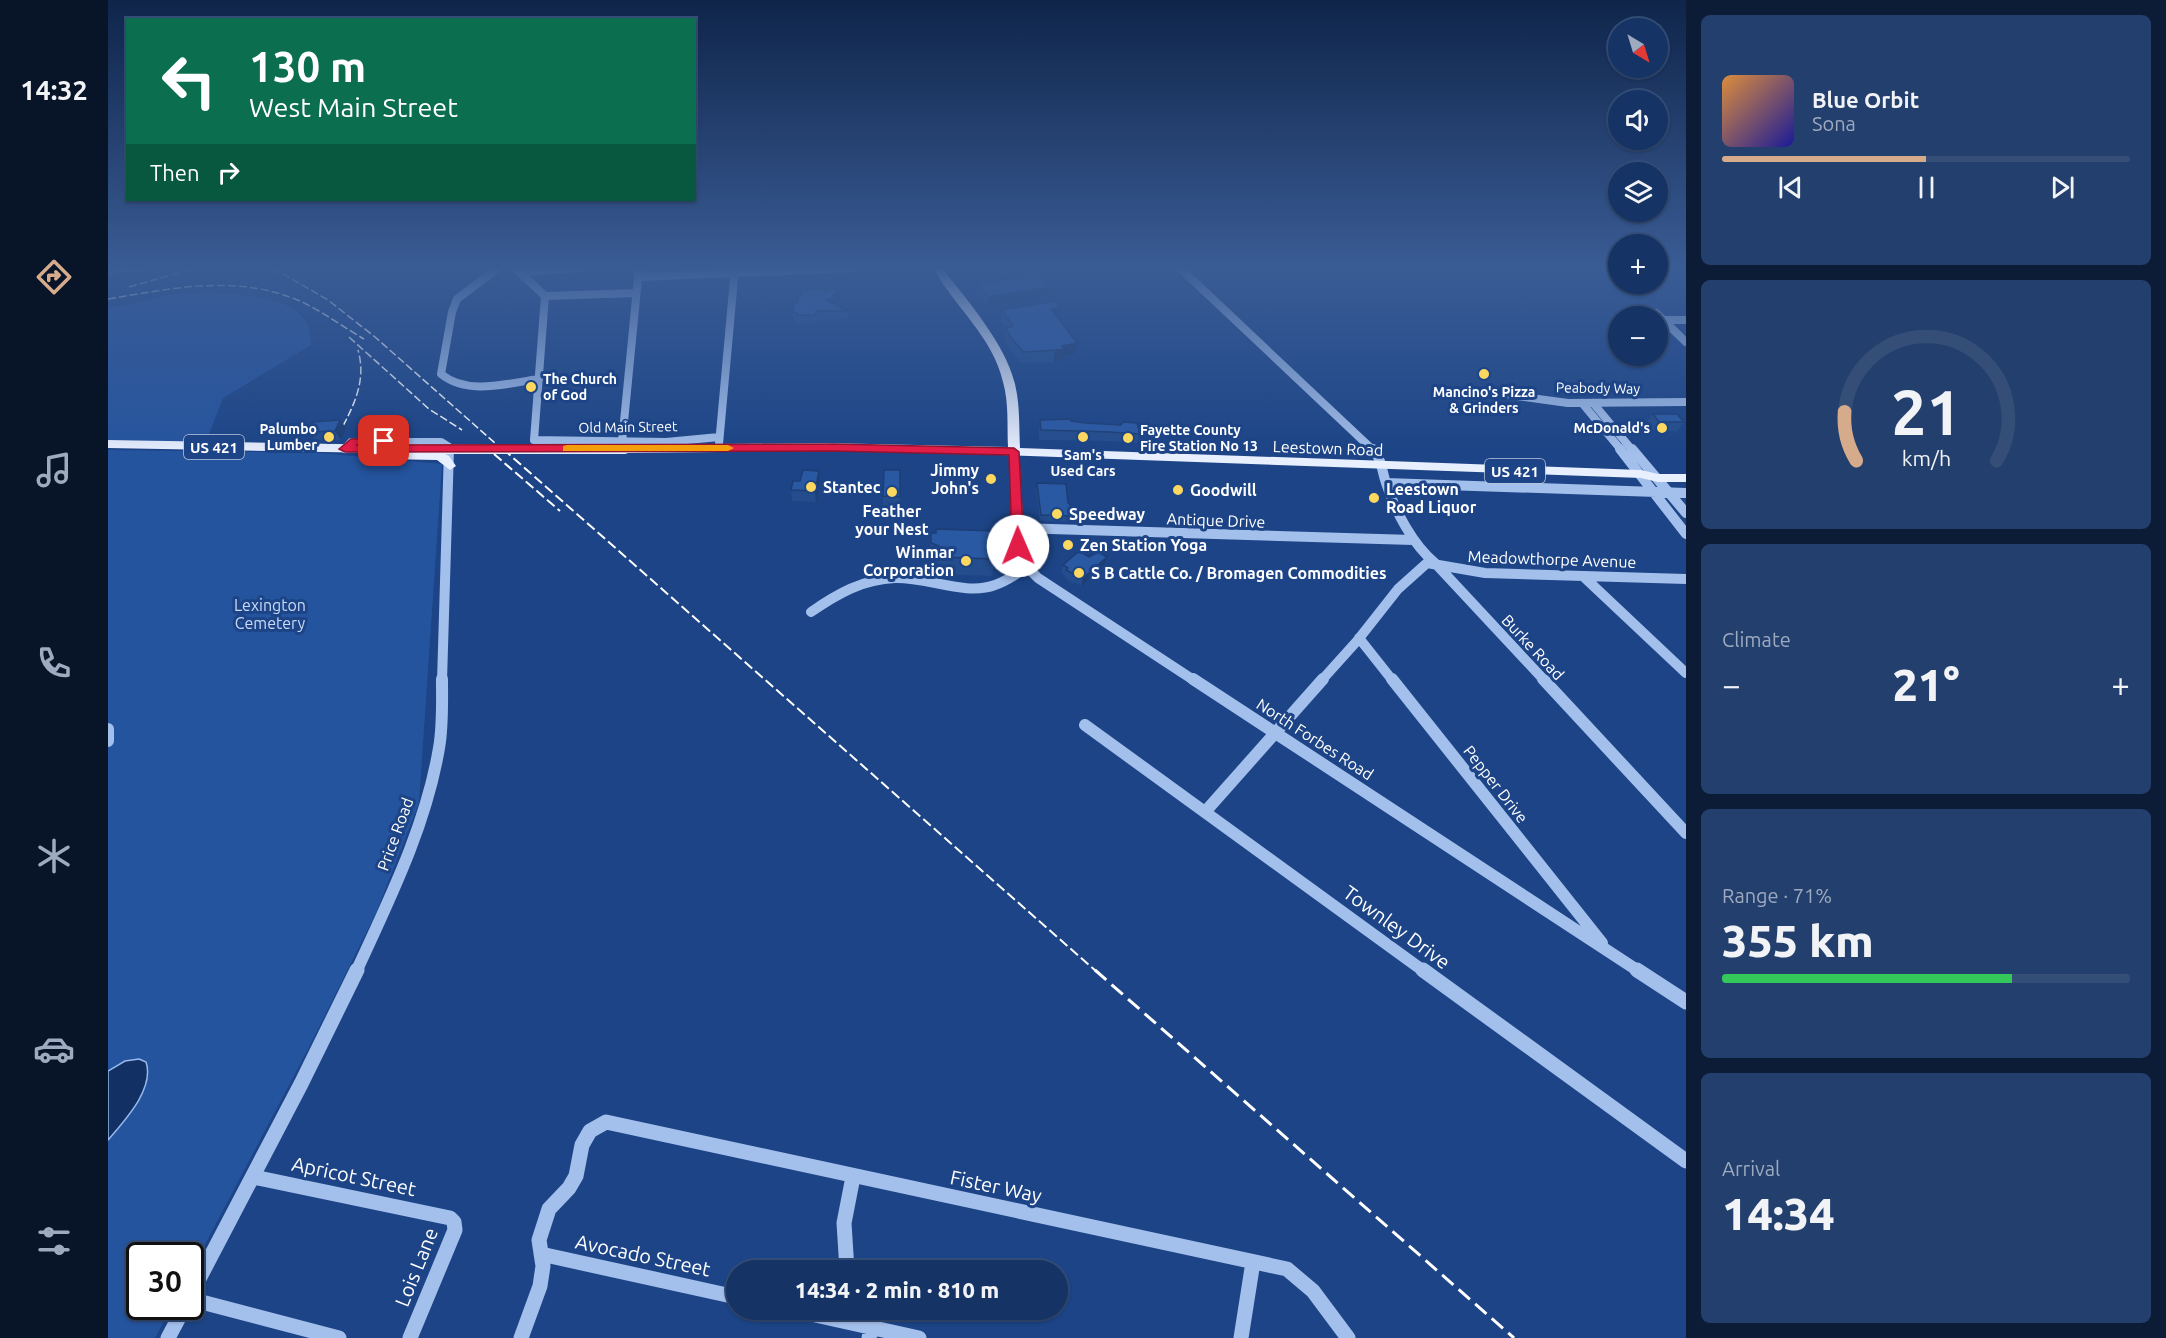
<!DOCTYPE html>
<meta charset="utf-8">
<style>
:root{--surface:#153364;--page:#223f6d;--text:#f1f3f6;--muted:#9daabf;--line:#344e78;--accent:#d6ab8b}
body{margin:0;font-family:Ubuntu,sans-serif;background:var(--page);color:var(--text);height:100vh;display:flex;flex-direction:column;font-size:22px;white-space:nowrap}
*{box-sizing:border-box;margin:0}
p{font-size:20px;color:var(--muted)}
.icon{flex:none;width:33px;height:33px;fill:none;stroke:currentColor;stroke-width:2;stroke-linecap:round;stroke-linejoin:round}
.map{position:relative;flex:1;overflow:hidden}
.panel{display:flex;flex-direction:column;gap:15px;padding:15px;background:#0c1c37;width:480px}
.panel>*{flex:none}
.hud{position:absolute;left:18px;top:18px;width:570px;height:183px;border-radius:0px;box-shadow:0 2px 4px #0004,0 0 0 2px var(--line);background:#0b6e4f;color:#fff;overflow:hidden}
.needle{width:39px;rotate:142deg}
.buttons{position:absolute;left:1500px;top:18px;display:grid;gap:12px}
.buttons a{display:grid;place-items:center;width:60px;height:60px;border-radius:50%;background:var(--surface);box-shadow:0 2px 4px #0004,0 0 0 2px var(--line);font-size:30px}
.speed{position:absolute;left:18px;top:1242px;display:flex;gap:12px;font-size:30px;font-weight:700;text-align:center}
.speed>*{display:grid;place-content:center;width:78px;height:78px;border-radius:50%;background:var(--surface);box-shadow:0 2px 4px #0004,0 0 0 2px var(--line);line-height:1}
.speed .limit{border:3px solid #111;border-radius:9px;background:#fff;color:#111}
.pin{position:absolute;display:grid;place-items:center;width:51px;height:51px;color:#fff;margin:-26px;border-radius:12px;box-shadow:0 3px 9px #0006}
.me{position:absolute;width:66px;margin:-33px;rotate:359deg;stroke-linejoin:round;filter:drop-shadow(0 0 4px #0008)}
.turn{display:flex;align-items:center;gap:21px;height:126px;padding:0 24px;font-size:27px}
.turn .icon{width:78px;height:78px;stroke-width:2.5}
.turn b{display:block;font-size:42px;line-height:51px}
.then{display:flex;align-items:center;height:57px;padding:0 24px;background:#0003;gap:12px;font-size:22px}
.big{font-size:45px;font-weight:800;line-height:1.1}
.panel .tile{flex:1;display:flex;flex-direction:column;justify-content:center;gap:9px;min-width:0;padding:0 21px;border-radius:9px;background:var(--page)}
.panel .dial{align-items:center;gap:0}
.dial svg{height:156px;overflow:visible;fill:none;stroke:var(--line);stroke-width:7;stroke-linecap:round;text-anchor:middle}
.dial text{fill:var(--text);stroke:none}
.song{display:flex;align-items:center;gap:18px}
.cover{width:72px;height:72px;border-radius:9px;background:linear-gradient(135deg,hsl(30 70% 55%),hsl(240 70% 35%))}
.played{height:6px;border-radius:3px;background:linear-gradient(90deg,var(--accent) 50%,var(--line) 50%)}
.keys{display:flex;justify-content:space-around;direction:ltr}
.heat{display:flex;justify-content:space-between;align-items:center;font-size:33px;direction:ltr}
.charge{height:9px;border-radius:4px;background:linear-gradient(90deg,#34c759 71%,var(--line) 0)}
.trip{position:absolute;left:618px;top:1260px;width:342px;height:60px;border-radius:30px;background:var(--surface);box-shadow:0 2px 4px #0004,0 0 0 2px var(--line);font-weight:800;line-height:60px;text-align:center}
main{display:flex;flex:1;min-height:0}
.menu{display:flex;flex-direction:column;width:108px;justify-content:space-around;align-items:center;background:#081428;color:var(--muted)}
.menu .icon{width:42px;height:42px}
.menu .current{color:var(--accent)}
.menu b{font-size:27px;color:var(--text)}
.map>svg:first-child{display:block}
.green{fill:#25549e}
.water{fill:#123064;stroke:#96b9ed;stroke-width:1.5}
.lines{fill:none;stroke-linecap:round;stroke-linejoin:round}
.minor-far3{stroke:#a3bfeb;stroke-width:8}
.minor-far2{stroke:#a3bfeb;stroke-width:10}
.minor-far1{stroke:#a3bfeb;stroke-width:12}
.minor{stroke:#a3bfeb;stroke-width:15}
.major{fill:#e8efff;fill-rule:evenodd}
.rail-far2{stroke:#fff;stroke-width:1.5;stroke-dasharray:8 3;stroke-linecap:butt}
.rail-far1{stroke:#fff;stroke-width:2;stroke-dasharray:10 4;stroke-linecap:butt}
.rail{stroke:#fff;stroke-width:3;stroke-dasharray:15 7;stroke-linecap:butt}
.major-bridge{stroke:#e8efff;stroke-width:10}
.wall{fill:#244d8d}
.shaded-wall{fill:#1d3e73}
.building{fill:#2a59a4;stroke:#1d3e73;stroke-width:1.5}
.route{fill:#e11d48;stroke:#92132f;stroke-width:1.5}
.slow{fill:#f59e0b}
.poi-dot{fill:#fcd860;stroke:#1c4486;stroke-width:2}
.labels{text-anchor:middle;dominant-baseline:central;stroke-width:6;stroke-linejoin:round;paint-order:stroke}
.far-poi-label{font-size:14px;font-weight:bold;fill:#fff;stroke:#1c4486;text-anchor:start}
.far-street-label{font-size:14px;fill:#fff;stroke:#1c4486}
.shield{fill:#1c4486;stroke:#bbc7db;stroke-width:1.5}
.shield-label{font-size:15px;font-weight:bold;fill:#fff}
.street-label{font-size:16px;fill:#fff;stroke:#1c4486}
.poi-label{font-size:16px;font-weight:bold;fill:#fff;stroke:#1c4486;text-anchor:start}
.park-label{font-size:16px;fill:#c8dbf8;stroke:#1c4486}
.near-street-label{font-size:20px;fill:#fff;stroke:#1c4486}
</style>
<main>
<nav class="menu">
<b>14:32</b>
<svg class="icon current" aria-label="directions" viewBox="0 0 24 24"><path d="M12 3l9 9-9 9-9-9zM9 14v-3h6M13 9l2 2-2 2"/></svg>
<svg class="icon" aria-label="music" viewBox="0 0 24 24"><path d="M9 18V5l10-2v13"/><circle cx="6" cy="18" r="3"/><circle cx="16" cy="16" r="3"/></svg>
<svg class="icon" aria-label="phone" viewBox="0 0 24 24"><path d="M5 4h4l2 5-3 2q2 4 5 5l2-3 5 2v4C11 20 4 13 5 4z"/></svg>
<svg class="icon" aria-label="climate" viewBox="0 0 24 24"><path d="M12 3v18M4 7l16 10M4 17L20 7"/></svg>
<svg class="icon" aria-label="car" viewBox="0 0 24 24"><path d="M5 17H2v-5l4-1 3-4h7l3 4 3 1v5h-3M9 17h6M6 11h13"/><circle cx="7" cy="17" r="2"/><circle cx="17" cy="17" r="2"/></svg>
<svg class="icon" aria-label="filters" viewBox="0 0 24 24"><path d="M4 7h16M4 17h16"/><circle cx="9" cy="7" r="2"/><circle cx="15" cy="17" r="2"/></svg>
</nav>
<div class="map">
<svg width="1578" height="1338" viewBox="0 0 1578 1338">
<rect width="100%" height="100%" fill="#1c4486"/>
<path class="green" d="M96 293C131 293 208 295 203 345L115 398 98 442 0 440V309L59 295Z
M0 450 212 453 334 464 311 803 268 913 198 1053 83 1271 82 1256H32V1306L64 1307 47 1338H0Z"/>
<path class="water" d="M31 1059 38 1062C47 1089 16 1121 0 1140V1071L17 1061Z"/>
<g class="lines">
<path class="minor-far3" d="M390 268 349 299 344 312 333 374C360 396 400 383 431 379
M407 268 437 296 426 440 558 442 611 437
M1072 268 1266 451
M413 272 472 268
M531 277 747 268
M437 296 528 293
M1548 313 1578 342
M1555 320H1578
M1402 395 1460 403 1578 402
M1474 403 1514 451
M1485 403 1525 451
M514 442 531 268
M611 444 627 268
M237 449 243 442H333L341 447V451"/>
<path class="minor-far2" d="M1265 449C1275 463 1273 468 1278 483 1287 511 1305 545 1327 563L1437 681
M1512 449 1578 534
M1524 449 1578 513
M906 452 912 556 916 564 930 578 1087 681
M1278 483 1578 493
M910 528 1305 540
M1476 577 1578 673
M703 612C729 594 755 579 787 578 819 577 858 596 887 585 899 581 909 574 919 567
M1251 638 1285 681
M334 681 341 449
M1213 681 1249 641 1290 589 1319 563 1377 573 1578 579"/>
<path class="minor-far1" d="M1085 679 1532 972
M1284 679 1494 943
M1435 679 1578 833
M977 725 1317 972
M0 729V741
M1097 812 1215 679
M248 972C281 900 318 826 331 748 335 726 334 702 334 679"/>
<path class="minor" d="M1315 970 1578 1161
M1529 970 1578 1002
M146 1177 342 1218 346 1222 347 1230 302 1338
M433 1254 628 1297
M739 1270 736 1223 745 1177
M82 1296 193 1084 249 970
M82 1299 231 1338
M685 1310 811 1338
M748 1310 763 1327 761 1338
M60 1338 77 1306
M413 1338 432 1286 435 1266 431 1240 441 1209 461 1188 468 1176 474 1145 482 1131 498 1122 1179 1269 1205 1291 1240 1338
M1133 1338 1145 1262"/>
<path class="major" d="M825 268H834C859 300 897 343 907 384 912 405 911 427 912 448L1533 470 1550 474H1578V482H1550L1533 478 865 454 717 451 517 453 511 449 517 445 717 443 900 447C899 426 901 403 895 382 885 337 846 306 825 268Z
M0 440 285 445 289 446V451L335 453 341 456 348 466 342 470 329 460 275 459 271 458V453L0 448Z"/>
<path class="rail-far2" d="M165 268 220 300 267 337 396 451
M0 272 64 268
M21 287 87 268
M0 299C65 288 129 274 192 301 214 311 235 327 256 339
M241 337 321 409 354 430
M235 426C248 401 258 378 250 350"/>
<path class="rail-far1" d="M395 449 989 972
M386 454 452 511"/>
<path class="rail" d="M987 970 1406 1338"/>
<path class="major-bridge" d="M285 449H517"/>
</g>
<path class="wall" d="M870 284 940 295 879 306 869 292Z
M716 292 732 300 728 302 729 305 740 311 741 319 708 320V323L690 324V322H686V313L690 302Z
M894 310 951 319 969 343 966 354 955 356V360L946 362 913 363 901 348 896 339 898 328 893 321Z
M1545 414 1576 422 1569 431 1544 430 1538 423Z
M232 420 238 428 233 440H207L201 432Z
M932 420 963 421 1032 434 1029 443 1000 441 931 440V429Z
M792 470V506L775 505V496Z
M711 471 712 482 708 502 684 501 683 490 692 481Z
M929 483 960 503 964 516 962 522 932 521 928 490Z
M823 533 886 541 893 550 891 567H886L884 576 830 574V563L822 560Z
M981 557H999L996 565 973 586 966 582 965 584 957 578V576L953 573 955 565Z"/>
<path class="shaded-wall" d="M941 287 940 295 879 306 880 297Z
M731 292 732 300 728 302 729 305 718 300 725 295Z
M952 308 951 319 943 309Z
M969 343 966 354 955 356V360L946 362 947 350 954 346Z
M232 420 238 428 233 440 227 431Z
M711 471 712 482 708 502 707 491Z
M999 557 996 565 973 586 975 578Z"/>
<path class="building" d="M931 275 941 287 880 297 870 284Z
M723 288 731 292 725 295 728 297 718 300 740 311H708L707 315H689V313H686L685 303 690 302V296H694V290L716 289V292Z
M947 301 952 308 943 309 969 343 954 346 957 349 947 350 915 352 902 336 898 328 905 326 894 310Z
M1545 414H1569L1576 422H1551Z
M963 419V421L978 423 1013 425 1015 422 1029 423 1032 434 1002 432 933 430 932 420Z
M232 420 227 431 201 432 204 422Z
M695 470 711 471 707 491 683 490 685 481H692Z
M776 470H792V497L775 496Z
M929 483 958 484 960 503 962 504 964 516 933 515Z
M828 529 886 531V541H892L893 550H886L887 559 831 557V546L823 543V533H828Z
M971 551 981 557 990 552 999 557 975 578 968 574 967 575 958 570 960 568 955 565Z"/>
<linearGradient id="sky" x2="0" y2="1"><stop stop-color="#0f254a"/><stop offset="0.59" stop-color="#3a5c95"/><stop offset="1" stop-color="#3a5c95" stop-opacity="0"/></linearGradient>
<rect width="1578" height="455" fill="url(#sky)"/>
<path class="route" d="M276 438 281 441 279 444 248 445 725 444 906 448 911 452 916 546 910 550 904 546 901 455 725 451 237 452 231 449 243 439Z"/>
<path class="slow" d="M459 445H620L626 448 620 451H455V446Z"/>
<g class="poi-dot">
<circle cx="1376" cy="374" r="6"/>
<circle cx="423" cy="387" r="6"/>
<circle cx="1554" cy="428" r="6"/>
<circle cx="221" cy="437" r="6"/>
<circle cx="975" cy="437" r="6"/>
<circle cx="1020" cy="438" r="6"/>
<circle cx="883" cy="479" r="6"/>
<circle cx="703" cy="487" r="6"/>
<circle cx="1070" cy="490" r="6"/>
<circle cx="784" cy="492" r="6"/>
<circle cx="1266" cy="498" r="6"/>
<circle cx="949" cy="514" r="6"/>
<circle cx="960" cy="545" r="6"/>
<circle cx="858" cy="561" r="6"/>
<circle cx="971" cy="573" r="6"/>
</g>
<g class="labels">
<g class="far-poi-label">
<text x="435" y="379">The Church<tspan x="435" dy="16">of God</tspan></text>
<text x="1376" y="392" text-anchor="middle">Mancino's Pizza<tspan x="1376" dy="16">&amp; Grinders</tspan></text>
<text x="1542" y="428" text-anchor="end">McDonald's</text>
<text x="209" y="429" text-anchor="end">Palumbo<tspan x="209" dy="16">Lumber</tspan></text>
<text x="1032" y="430">Fayette County<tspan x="1032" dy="16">Fire Station No 13</tspan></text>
<text x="975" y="455" text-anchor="middle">Sam's<tspan x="975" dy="16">Used Cars</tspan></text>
</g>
<g class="far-street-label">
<text transform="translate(1490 388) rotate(1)">Peabody Way</text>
<text transform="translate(520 427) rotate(-1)">Old Main Street</text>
</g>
<g class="shield">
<rect x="76" y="435" width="60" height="24" rx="4.5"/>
<rect x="1377" y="459" width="60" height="24" rx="4.5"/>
</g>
<g class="shield-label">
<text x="106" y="447">US 421</text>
<text x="1407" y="471">US 421</text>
</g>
<g class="street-label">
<text transform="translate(1220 448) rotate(2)">Leestown Road</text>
<text transform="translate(1108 520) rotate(2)">Antique Drive</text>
<text transform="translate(1444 559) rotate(2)">Meadowthorpe Avenue</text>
<text transform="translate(1425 647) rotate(47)">Burke Road</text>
<text transform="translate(1207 739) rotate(33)">North Forbes Road</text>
<text transform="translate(1388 784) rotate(52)">Pepper Drive</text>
<text transform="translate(287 834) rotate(-70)">Price Road</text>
</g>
<g class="poi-label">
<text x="871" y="470" text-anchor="end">Jimmy<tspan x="871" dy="18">John's</tspan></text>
<text x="715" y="487">Stantec</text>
<text x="1278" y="489">Leestown<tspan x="1278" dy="18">Road Liquor</tspan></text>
<text x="1082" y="490">Goodwill</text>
<text x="784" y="511" text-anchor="middle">Feather<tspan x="784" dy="18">your Nest</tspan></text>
<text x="961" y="514">Speedway</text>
<text x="972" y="545">Zen Station Yoga</text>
<text x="846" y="552" text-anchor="end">Winmar<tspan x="846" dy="18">Corporation</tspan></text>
<text x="983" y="573">S B Cattle Co. / Bromagen Commodities</text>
</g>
<g class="park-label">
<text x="162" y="605">Lexington<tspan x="162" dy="18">Cemetery</tspan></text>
</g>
<g class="near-street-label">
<text transform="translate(1289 927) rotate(36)">Townley Drive</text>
<text transform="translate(246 1176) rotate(12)">Apricot Street</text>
<text transform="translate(888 1186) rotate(12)">Fister Way</text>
<text transform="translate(535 1255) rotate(12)">Avocado Street</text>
<text transform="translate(308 1267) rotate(-68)">Lois Lane</text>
</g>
</g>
</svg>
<div class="buttons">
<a><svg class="needle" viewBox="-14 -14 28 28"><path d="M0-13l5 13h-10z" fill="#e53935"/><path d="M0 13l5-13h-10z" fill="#9daabf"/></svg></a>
<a><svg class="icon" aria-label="sound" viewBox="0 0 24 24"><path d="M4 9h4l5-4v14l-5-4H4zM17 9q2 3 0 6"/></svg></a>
<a><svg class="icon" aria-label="layers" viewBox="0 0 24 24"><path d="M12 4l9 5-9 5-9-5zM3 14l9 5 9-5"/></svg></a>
<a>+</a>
<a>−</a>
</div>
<div class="speed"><div class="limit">30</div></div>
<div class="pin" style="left:276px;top:441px;background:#d93025"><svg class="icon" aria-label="arrive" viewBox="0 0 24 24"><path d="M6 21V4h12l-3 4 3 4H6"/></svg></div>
<svg class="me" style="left:910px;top:546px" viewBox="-20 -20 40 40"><circle r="19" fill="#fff"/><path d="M0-13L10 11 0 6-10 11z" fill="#e11d48"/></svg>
<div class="trip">14:34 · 2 min · 810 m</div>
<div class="hud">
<div class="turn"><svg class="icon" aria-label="left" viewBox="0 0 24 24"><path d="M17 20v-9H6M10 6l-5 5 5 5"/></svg><div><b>130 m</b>West Main Street</div></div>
<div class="then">Then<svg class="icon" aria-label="right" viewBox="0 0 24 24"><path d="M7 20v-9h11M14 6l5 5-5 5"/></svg></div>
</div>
</div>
<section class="panel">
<div class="tile">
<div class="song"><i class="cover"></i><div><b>Blue Orbit</b><p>Sona</p></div></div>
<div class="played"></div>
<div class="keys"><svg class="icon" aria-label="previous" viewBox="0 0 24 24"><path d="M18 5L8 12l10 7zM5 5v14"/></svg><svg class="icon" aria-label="pause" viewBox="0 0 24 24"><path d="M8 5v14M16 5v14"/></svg><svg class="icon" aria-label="next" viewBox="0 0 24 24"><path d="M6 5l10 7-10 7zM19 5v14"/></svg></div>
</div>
<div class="tile dial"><svg viewBox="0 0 100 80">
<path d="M14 69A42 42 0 1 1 86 69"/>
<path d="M14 69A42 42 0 0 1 8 44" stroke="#d6ab8b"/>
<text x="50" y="56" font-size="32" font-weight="700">21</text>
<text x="50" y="72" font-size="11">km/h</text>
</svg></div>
<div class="tile"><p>Climate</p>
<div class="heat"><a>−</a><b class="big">21°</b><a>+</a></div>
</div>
<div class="tile"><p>Range · 71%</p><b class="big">355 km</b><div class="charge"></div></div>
<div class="tile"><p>Arrival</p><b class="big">14:34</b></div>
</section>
</main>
